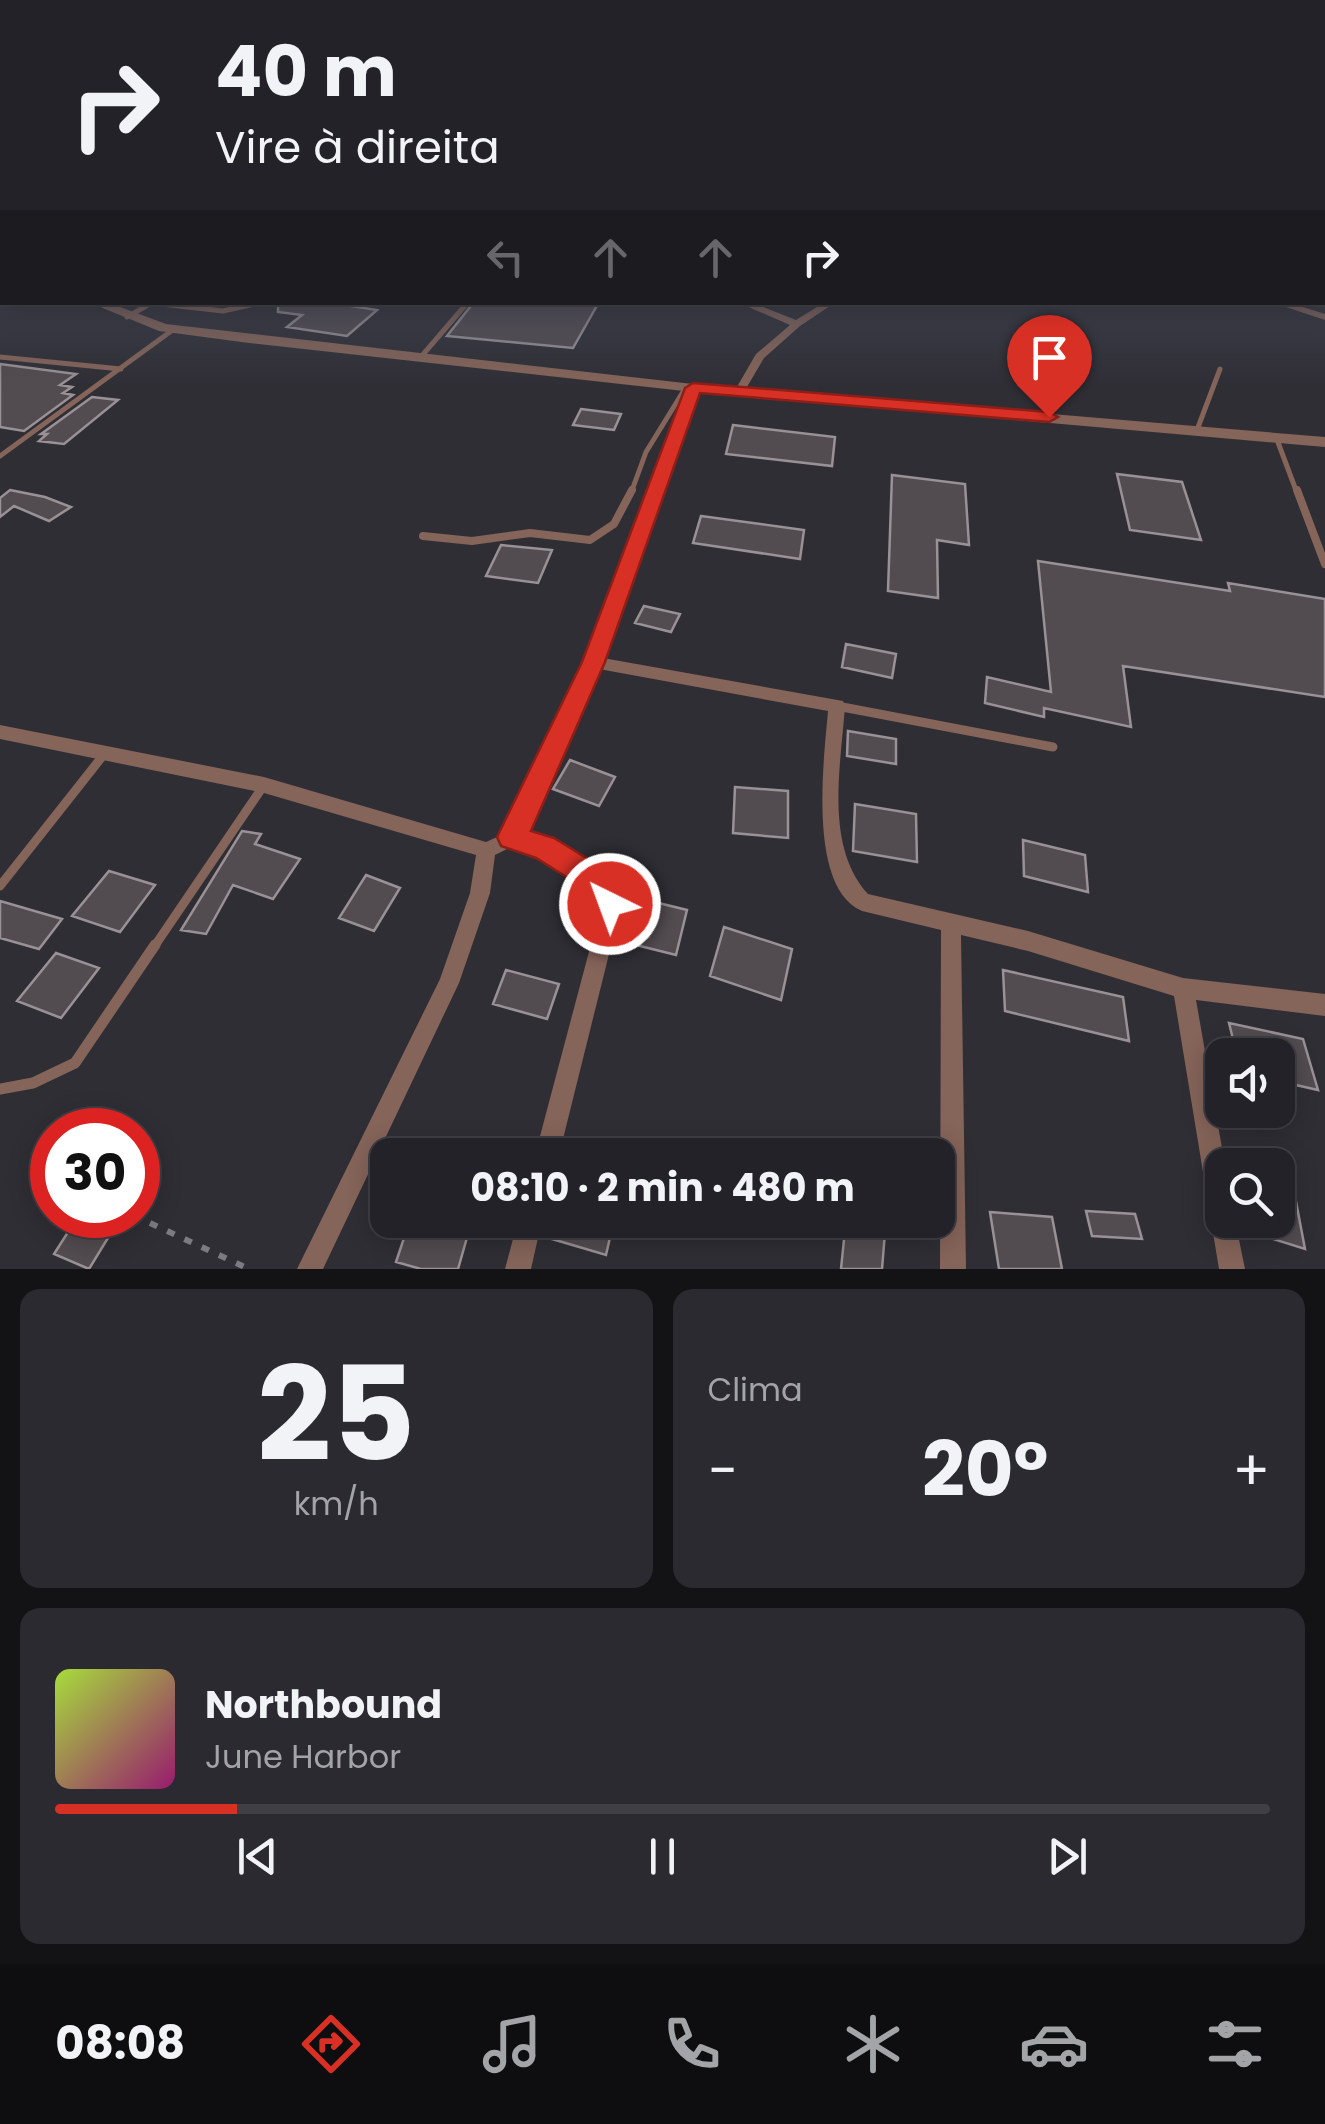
<!DOCTYPE html>
<html lang="pt">
<meta charset="utf-8">
<style>
:root{--surface:#232228;--page:#2b2a30;--text:#f1f3f6;--muted:#a3a4a8;--line:#403f45;--accent:#d93025}
body{margin:0;font-family:Poppins,sans-serif;background:var(--page);color:var(--text);height:100vh;display:flex;flex-direction:column;font-size:38px;white-space:nowrap}
*{box-sizing:border-box;margin:0}
p{font-size:32px;color:var(--muted)}
.icon{flex:none;width:55px;height:55px;fill:none;stroke:currentColor;stroke-width:2;stroke-linecap:round;stroke-linejoin:round}
.map{position:relative;height:1269px;overflow:hidden}
.panel{display:flex;flex-direction:column;gap:20px;padding:20px;background:#131316;flex:1}
.panel>*{flex:none}
.top-card{position:absolute;left:0px;top:0px;width:1325px;height:305px;box-shadow:0 5px 25px #0003,0 0 0 2px var(--line);background:#232228;color:var(--text);overflow:hidden}
.controls{position:absolute;left:1205px;top:1038px;display:grid;gap:20px}
.controls a{display:grid;place-items:center;width:90px;height:90px;border-radius:20px;background:var(--surface);box-shadow:0 5px 25px #0003,0 0 0 2px var(--line);font-size:50px}
.speed{position:absolute;left:30px;top:1108px;display:flex;gap:20px;font-size:50px;font-weight:700;text-align:center}
.speed>*{display:grid;place-content:center;width:130px;height:130px;border-radius:50%;background:var(--surface);box-shadow:0 5px 25px #0003,0 0 0 2px var(--line);line-height:1}
.speed .limit{border:15px solid #d22;background:#fff;color:#111}
.pin{position:absolute;display:grid;place-items:center;width:85px;height:85px;color:#fff;margin:-102px -42px;border-radius:50% 50% 50% 0;rotate:-45deg;box-shadow:0 0 10px #0007}
.pin .icon{rotate:45deg}
.me{position:absolute;width:110px;margin:-55px;rotate:318deg;stroke-linejoin:round;filter:drop-shadow(0 0 8px #0008)}
.turn{display:flex;align-items:center;gap:35px;height:210px;padding:0 50px;font-size:45px}
.turn .icon{width:130px;height:130px;stroke-width:2.5}
.turn b{display:block;font-size:70px;line-height:85px}
.lanes{display:flex;align-items:center;height:95px;padding:0 50px;background:#0003;justify-content:center;gap:50px;direction:ltr}
.lanes .off{opacity:.35}
.big{font-size:75px;font-weight:700;line-height:1.1}
.panel .widget{flex:1;display:flex;flex-direction:column;justify-content:center;gap:15px;min-width:0;padding:0 35px;border-radius:20px;background:var(--page)}
.panel .dial{align-items:center;gap:0}
.dial b{font-size:130px;line-height:1}
.song{display:flex;align-items:center;gap:30px}
.cover{width:120px;height:120px;border-radius:15px;background:linear-gradient(135deg,hsl(80 70% 55%),hsl(320 70% 35%))}
.played{height:10px;border-radius:5px;background:linear-gradient(90deg,var(--accent) 15%,var(--line) 15%)}
.keys{display:flex;justify-content:space-around;direction:ltr}
.heat{display:flex;justify-content:space-between;align-items:center;font-size:55px;direction:ltr}
.panel .tiles{flex:1;display:grid;gap:20px;grid-template-columns:1fr 1fr}
.widget:last-child{grid-column:span 2}
.trip{position:absolute;left:370px;top:1138px;width:585px;height:100px;border-radius:20px;background:var(--surface);box-shadow:0 5px 25px #0003,0 0 0 2px var(--line);font-weight:700;line-height:100px;text-align:center}
.tabs{display:flex;height:160px;justify-content:space-around;align-items:center;background:#0e0e10;color:var(--muted)}
.tabs .icon{width:70px;height:70px}
.tabs .current{color:var(--accent)}
.tabs b{font-size:45px;color:var(--text)}
.map>svg:first-child{display:block}
.building{fill:#524b4f;stroke:#999195;stroke-width:2.5}
.lines{fill:none;stroke-linecap:round;stroke-linejoin:round}
.path{stroke:#7c7b81;stroke-width:6;stroke-dasharray:8 11;stroke-linecap:butt}
.service-far3{stroke:#856459;stroke-width:5}
.service-far2{stroke:#856459;stroke-width:8}
.service-far1{stroke:#856459;stroke-width:9}
.service{stroke:#856459;stroke-width:11}
.minor{fill:#856459;fill-rule:evenodd}
.tertiary{fill:#856459;fill-rule:evenodd}
.route{fill:#d93025;stroke:#8d1f18;stroke-width:2.5}
</style>
<div class="map">
<svg width="1325" height="1269" viewBox="0 0 1325 1269">
<rect width="100%" height="100%" fill="#2f2e35"/>
<path class="building" d="M278 302H326L377 310 347 336 287 327 302 315 278 312Z
M474 302H599L573 348 447 336Z
M0 364 76 374 60 385 72 387 63 393 73 395 24 431 0 427Z
M92 397 118 400 64 444 39 441 47 434H41Z
M581 409 621 414 614 430 573 425Z
M733 425 835 437 832 466 726 454Z
M1117 474 1182 482 1201 540 1130 530Z
M892 475 965 484 969 545 937 540 938 598 888 591Z
M10 490 45 497 71 507 49 521 14 506 0 517V498Z
M701 516 804 530 800 559 693 543Z
M501 545 552 550 538 583 486 576Z
M1038 561 1230 591 1228 583 1325 599V697L1123 666 1131 727 1044 708V717L985 703 987 677 1051 692Z
M644 606 680 614 671 632 635 623Z
M846 644 896 654 892 678 842 667Z
M848 731 896 739V764L847 756Z
M570 760 615 777 599 806 553 789Z
M735 787 788 791V838L733 833Z
M855 804 916 814 917 862 853 851Z
M242 831 261 834 255 844 300 859 273 899 233 885 206 934 181 930Z
M1023 840 1085 855 1088 892 1024 876Z
M109 871 155 885 120 932 72 916Z
M366 875 400 888 374 931 339 918Z
M626 895 687 910 676 955 616 940Z
M0 901 62 919 39 949 0 938Z
M724 927 792 949 781 1000 710 976Z
M56 953 99 968 61 1018 17 1001Z
M506 970 559 984 547 1019 493 1004Z
M1003 970 1123 997 1129 1041 1005 1011Z
M1229 1023 1303 1039 1318 1090 1278 1081V1055H1237Z
M1278 1186 1294 1191 1305 1249 1241 1229 1239 1220H1278Z
M1086 1211 1135 1214 1142 1239 1092 1236Z
M990 1212 1052 1217 1062 1269H999Z
M79 1215H122L89 1269 54 1254Z
M410 1220H472L458 1269H421L396 1262Z
M545 1220H614L606 1255 542 1236Z
M846 1220H886L882 1269H841Z"/>
<g class="lines">
<path class="path" d="M150 1223 249 1269"/>
<path class="service-far3" d="M152 303 223 311 263 302
M127 317 153 302
M0 357 121 369
M420 358 468 302
M1197 430 1220 369
M1276 437 1297 493
M0 456 174 329
M631 493 646 452 686 387"/>
<path class="service-far2" d="M1297 490 1325 564
M423 536 472 541 530 533 590 540 614 524 632 490"/>
<path class="service-far1" d="M837 706 1053 747
M0 886 105 753
M154 947 264 785"/>
<path class="service" d="M0 1089 33 1083 75 1063 155 945"/>
<path class="minor" d="M1322 212H1325V218H1322Z
M1322 242H1325V248L1322 247Z
M2 264V270L0 271V265Z
M1322 282 1325 283V289L1322 288Z
M737 302H751L796 320 825 302H836L800 326 764 358 744 392 739 395 734 392 756 354 790 325Z
M1271 302H1287L1325 314V320Z
M693 385 698 388 603 658 843 701 845 706C841 765 824 846 868 894L1028 931 1183 978 1325 994V1016L1196 1000 1225 1165H1222V1220H1235L1245 1269H1219L1174 996 1028 951 961 935 966 1269H940L941 930 862 911C807 888 824 759 828 711L599 669 525 834C551 843 597 858 613 882 619 891 619 903 619 914L559 1155H535L599 914C600 905 601 897 595 890 580 870 537 854 513 846L495 855 490 893 459 983 323 1269H297L440 979 470 893 476 855 264 793 0 739V725L264 777 486 842 497 837 511 824 586 662 688 388Z
M518 1220H542L531 1269H505Z"/>
<path class="tertiary" d="M0 259H2V266H0Z
M88 302H107L166 324 693 384 1325 437V447L693 392 249 343 159 331Z"/>
</g>
<linearGradient id="sky" x2="0" y2="1"><stop stop-color="#1a191d"/><stop offset="0.54" stop-color="#474c5c"/><stop offset="1" stop-color="#474c5c" stop-opacity="0"/></linearGradient>
<rect width="1325" height="387" fill="url(#sky)"/>
<path class="route" d="M693 383 1049 412 1058 417 1049 422 700 393 605 662 531 831 554 838 614 875 625 904 620 914 610 918 600 914 592 893 536 858 501 846 497 837 582 662 685 388Z"/>
</svg>
<div class="controls">
<a><svg class="icon" aria-label="sound" viewBox="0 0 24 24"><path d="M4 9h4l5-4v14l-5-4H4zM17 9q2 3 0 6"/></svg></a>
<a><svg class="icon" aria-label="search" viewBox="0 0 24 24"><circle cx="10" cy="10" r="6"/><path d="M15 15l6 6"/></svg></a>
</div>
<div class="speed"><div class="limit">30</div></div>
<div class="pin" style="left:1049px;top:417px;background:#d93025"><svg class="icon" aria-label="arrive" viewBox="0 0 24 24"><path d="M6 21V4h12l-3 4 3 4H6"/></svg></div>
<svg class="me" style="left:610px;top:904px" viewBox="-20 -20 40 40"><circle r="17" fill="#d93025" stroke="#fff" stroke-width="3"/><path d="M0-11L8 9 0 5-8 9z" fill="#fff"/></svg>
<div class="trip">08:10 · 2 min · 480 m</div>
<div class="top-card">
<div class="turn"><svg class="icon" aria-label="right" viewBox="0 0 24 24"><path d="M7 20v-9h11M14 6l5 5-5 5"/></svg><div><b>40 m</b>Vire à direita</div></div>
<div class="lanes"><svg class="icon off" aria-label="left" viewBox="0 0 24 24"><path d="M17 20v-9H6M10 6l-5 5 5 5"/></svg><svg class="icon off" aria-label="ahead" viewBox="0 0 24 24"><path d="M12 20V5M6 11l6-6 6 6"/></svg><svg class="icon off" aria-label="ahead" viewBox="0 0 24 24"><path d="M12 20V5M6 11l6-6 6 6"/></svg><svg class="icon" aria-label="right" viewBox="0 0 24 24"><path d="M7 20v-9h11M14 6l5 5-5 5"/></svg></div>
</div>
</div>
<section class="panel">
<div class="tiles">
<div class="widget dial"><b>25</b><p>km/h</p></div>
<div class="widget"><p>Clima</p>
<div class="heat"><a>−</a><b class="big">20°</b><a>+</a></div>
</div>
<div class="widget">
<div class="song"><i class="cover"></i><div><b>Northbound</b><p>June Harbor</p></div></div>
<div class="played"></div>
<div class="keys"><svg class="icon" aria-label="previous" viewBox="0 0 24 24"><path d="M18 5L8 12l10 7zM5 5v14"/></svg><svg class="icon" aria-label="pause" viewBox="0 0 24 24"><path d="M8 5v14M16 5v14"/></svg><svg class="icon" aria-label="next" viewBox="0 0 24 24"><path d="M6 5l10 7-10 7zM19 5v14"/></svg></div>
</div>
</div>
</section>
<nav class="tabs">
<b>08:08</b>
<svg class="icon current" aria-label="directions" viewBox="0 0 24 24"><path d="M12 3l9 9-9 9-9-9zM9 14v-3h6M13 9l2 2-2 2"/></svg>
<svg class="icon" aria-label="music" viewBox="0 0 24 24"><path d="M9 18V5l10-2v13"/><circle cx="6" cy="18" r="3"/><circle cx="16" cy="16" r="3"/></svg>
<svg class="icon" aria-label="phone" viewBox="0 0 24 24"><path d="M5 4h4l2 5-3 2q2 4 5 5l2-3 5 2v4C11 20 4 13 5 4z"/></svg>
<svg class="icon" aria-label="climate" viewBox="0 0 24 24"><path d="M12 3v18M4 7l16 10M4 17L20 7"/></svg>
<svg class="icon" aria-label="car" viewBox="0 0 24 24"><path d="M5 17H2v-5l4-1 3-4h7l3 4 3 1v5h-3M9 17h6M6 11h13"/><circle cx="7" cy="17" r="2"/><circle cx="17" cy="17" r="2"/></svg>
<svg class="icon" aria-label="filters" viewBox="0 0 24 24"><path d="M4 7h16M4 17h16"/><circle cx="9" cy="7" r="2"/><circle cx="15" cy="17" r="2"/></svg>
</nav>
